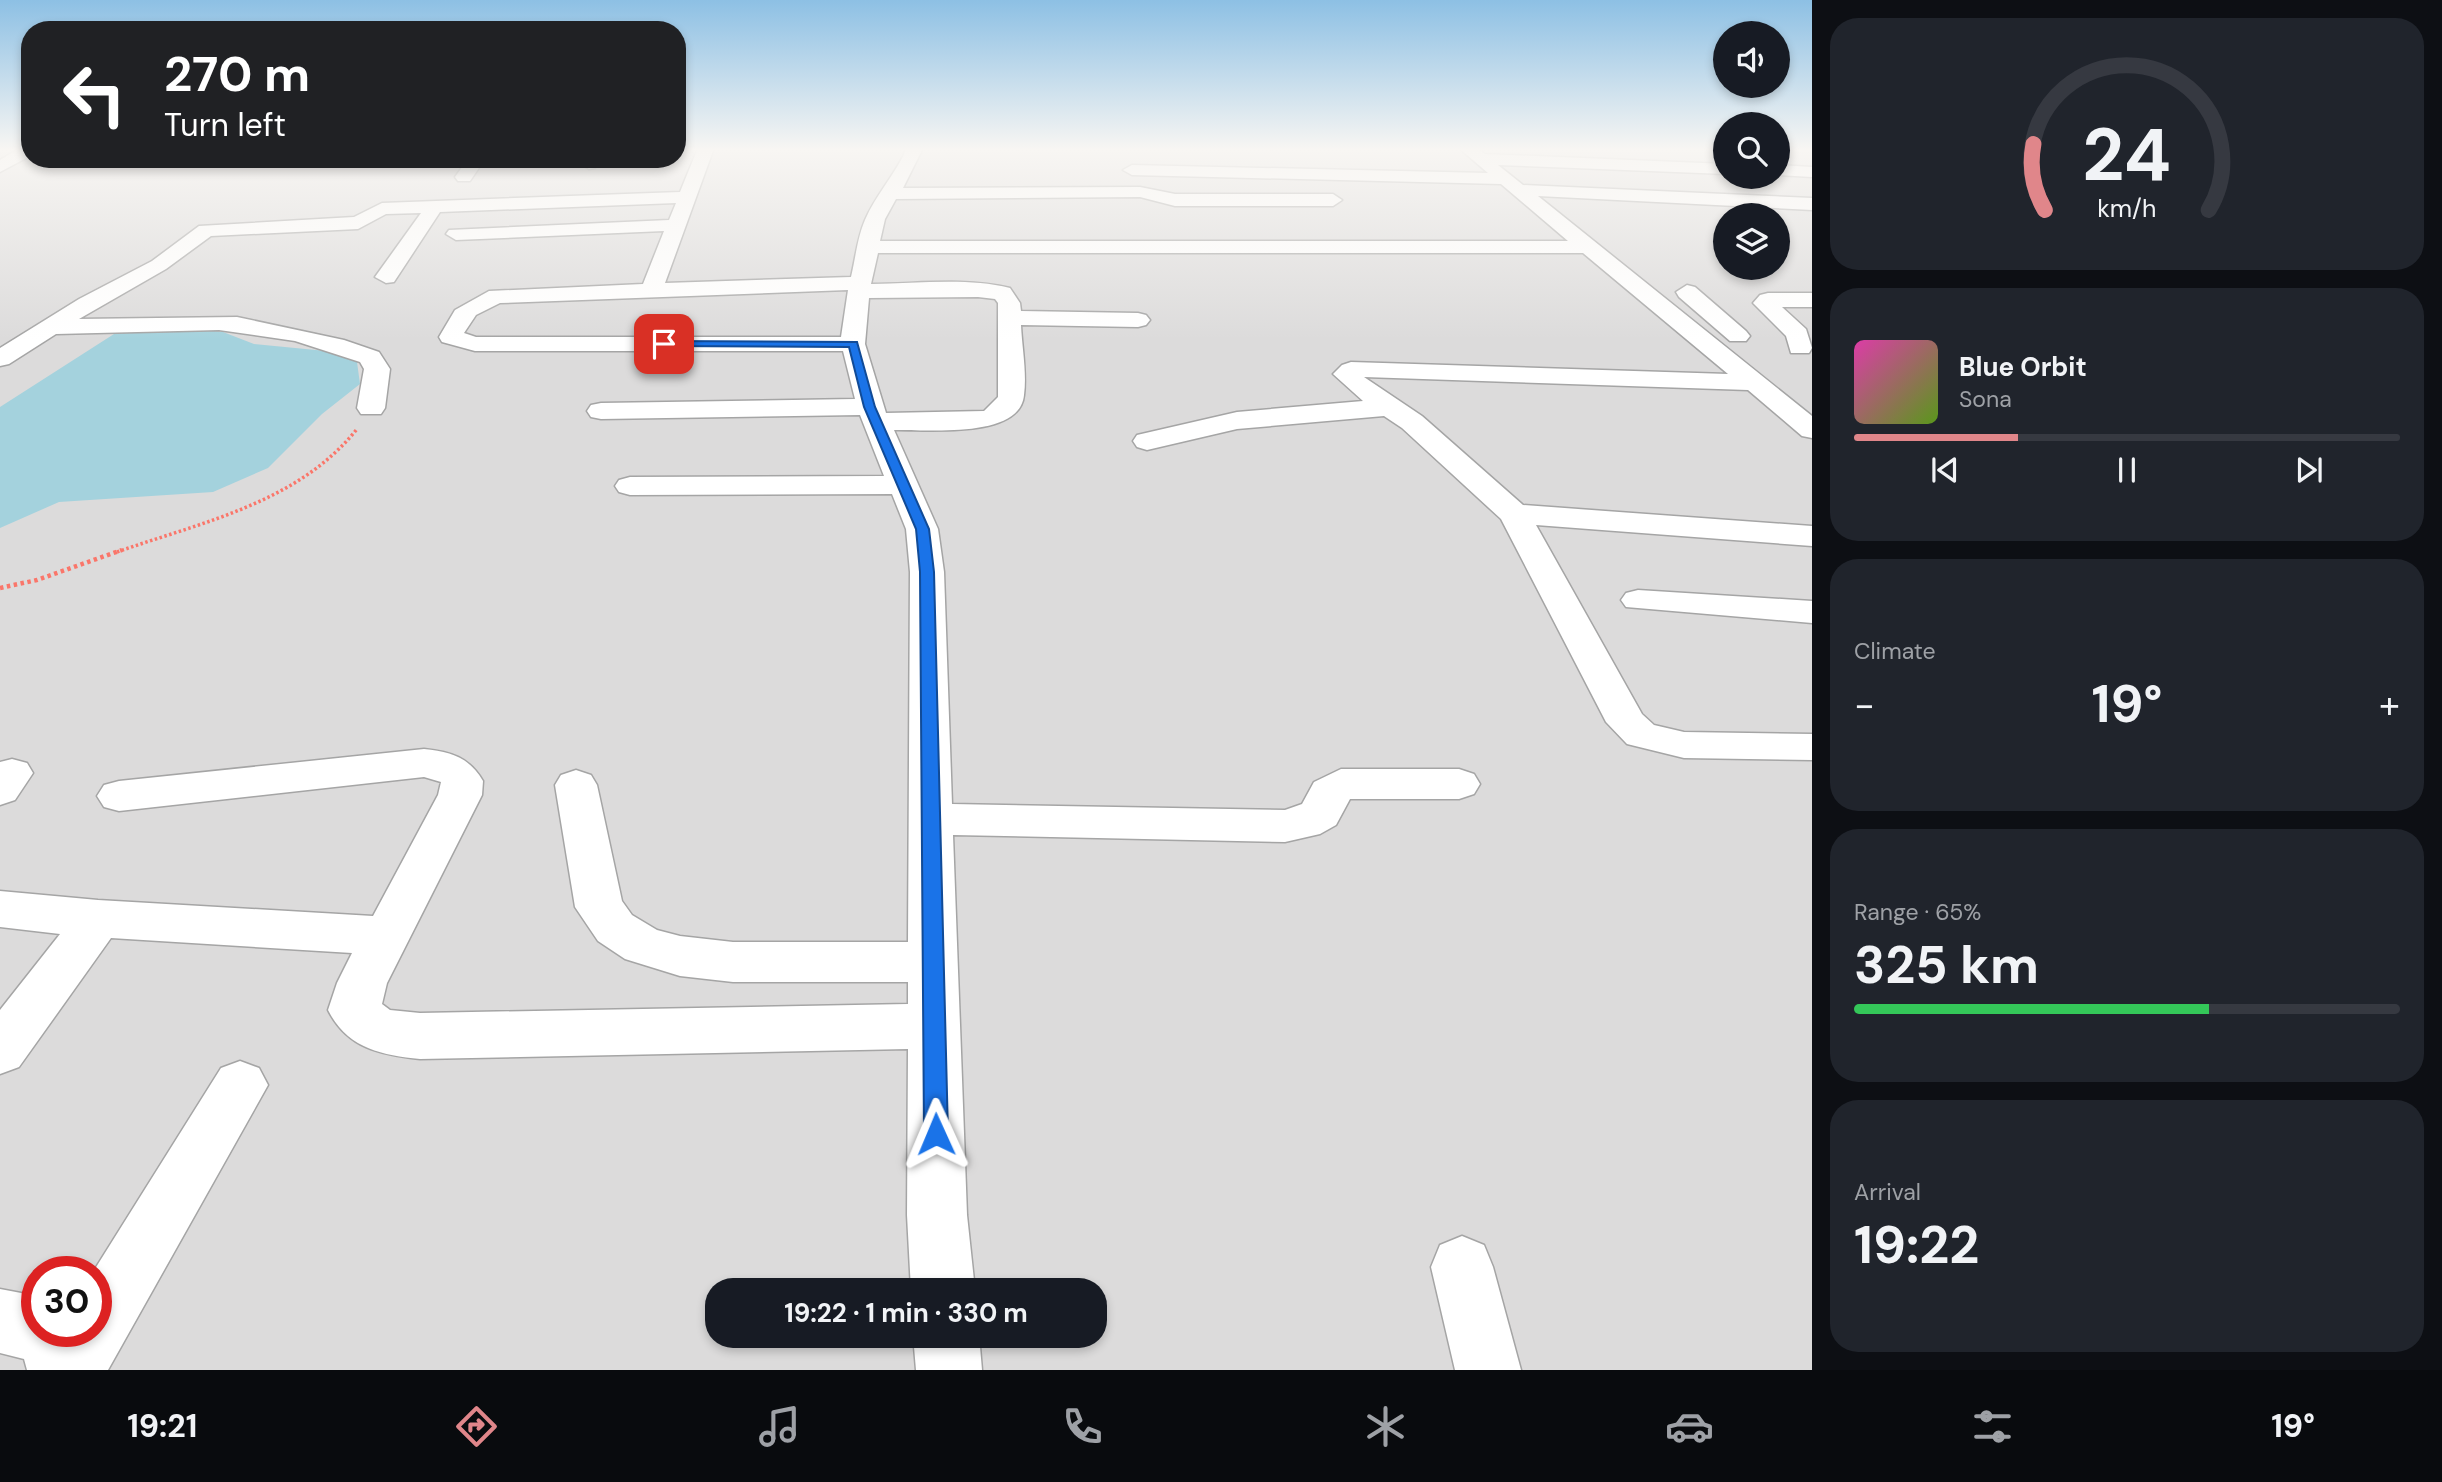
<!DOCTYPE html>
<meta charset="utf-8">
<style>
:root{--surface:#171b24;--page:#20242c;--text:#f1f3f6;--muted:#9ea1a6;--line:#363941;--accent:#e0868a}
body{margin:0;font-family:"DM Sans",sans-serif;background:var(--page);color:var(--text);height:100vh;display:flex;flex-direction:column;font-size:26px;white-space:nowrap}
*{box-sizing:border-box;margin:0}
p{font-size:23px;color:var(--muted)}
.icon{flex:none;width:38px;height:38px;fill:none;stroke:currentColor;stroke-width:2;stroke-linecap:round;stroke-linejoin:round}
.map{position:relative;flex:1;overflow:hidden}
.details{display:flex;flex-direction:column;gap:18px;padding:18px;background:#0d0f14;width:630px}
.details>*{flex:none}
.hud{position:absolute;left:21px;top:21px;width:665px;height:147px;border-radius:28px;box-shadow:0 4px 10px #0003;background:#202124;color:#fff;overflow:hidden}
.tools{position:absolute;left:1713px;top:21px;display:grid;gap:14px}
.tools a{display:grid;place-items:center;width:77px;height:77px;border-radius:50%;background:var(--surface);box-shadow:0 4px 10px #0003;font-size:35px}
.speed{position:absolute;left:21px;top:1256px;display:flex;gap:14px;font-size:35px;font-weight:700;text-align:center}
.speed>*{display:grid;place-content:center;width:91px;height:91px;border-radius:50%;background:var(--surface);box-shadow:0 4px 10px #0003;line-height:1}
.speed .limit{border:10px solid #d22;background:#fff;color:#111}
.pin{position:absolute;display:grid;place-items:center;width:60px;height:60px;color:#fff;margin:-30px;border-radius:14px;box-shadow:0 4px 10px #0006}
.me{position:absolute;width:77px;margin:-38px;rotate:359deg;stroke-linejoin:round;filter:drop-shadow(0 0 5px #0008)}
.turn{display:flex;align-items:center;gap:24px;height:147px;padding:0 28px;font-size:32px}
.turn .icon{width:91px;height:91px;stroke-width:2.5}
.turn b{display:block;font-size:49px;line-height:60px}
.big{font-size:52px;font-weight:700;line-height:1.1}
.details .card{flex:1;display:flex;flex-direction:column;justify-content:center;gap:10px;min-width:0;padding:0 24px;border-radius:28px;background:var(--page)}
.details .dial{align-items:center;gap:0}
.dial svg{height:182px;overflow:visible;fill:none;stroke:var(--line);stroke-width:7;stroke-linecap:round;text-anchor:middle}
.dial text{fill:var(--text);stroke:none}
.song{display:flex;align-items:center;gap:21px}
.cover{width:84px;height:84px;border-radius:10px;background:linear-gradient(135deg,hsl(320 70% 55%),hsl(90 70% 35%))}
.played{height:7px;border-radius:4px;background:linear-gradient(90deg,var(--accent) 30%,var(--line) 30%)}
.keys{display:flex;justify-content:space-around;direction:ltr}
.heat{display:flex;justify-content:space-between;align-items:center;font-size:38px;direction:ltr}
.charge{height:10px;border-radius:5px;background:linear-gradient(90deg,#34c759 65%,var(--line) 0)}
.trip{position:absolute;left:705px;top:1278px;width:402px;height:70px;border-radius:28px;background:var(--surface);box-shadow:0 4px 10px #0003;font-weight:700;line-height:70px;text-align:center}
.tab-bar{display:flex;height:112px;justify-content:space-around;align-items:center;background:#090b0e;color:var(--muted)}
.tab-bar .icon{width:49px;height:49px}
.tab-bar .on{color:var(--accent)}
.tab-bar b{font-size:32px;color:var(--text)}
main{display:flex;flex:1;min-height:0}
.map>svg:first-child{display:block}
.residential{fill:#dcdbdb;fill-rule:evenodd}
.water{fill:#a4d2dd}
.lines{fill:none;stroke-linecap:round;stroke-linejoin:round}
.minor-casing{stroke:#a5a5a5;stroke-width:3}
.path-far1{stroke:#fa766a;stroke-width:3.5;stroke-dasharray:2.5 2.5;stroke-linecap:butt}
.path{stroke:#fa766a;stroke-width:4.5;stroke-dasharray:3.5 3.5;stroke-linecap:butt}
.minor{fill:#fff;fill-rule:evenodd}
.route{fill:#1a73e8;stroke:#114b97;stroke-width:2}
</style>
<main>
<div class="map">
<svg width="1812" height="1370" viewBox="0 0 1812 1370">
<rect width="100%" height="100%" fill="#efebe4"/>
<path class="residential" d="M0 148H30V159H677V148H1725L1726 177H1778V150L1812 151V1370H0ZM1726 215H1778V268H1726ZM37 1272H96V1332H37ZM718 1290H1096V1335H718Z"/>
<path class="water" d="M166 326 223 332 254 344 326 351 357 362 360 384 322 414 268 468 213 492 59 502 0 528V407L114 334Z"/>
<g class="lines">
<defs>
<path id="minor" d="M20 148H30V156L0 172V160Z
M698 148H714L665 283 851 277C856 256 857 239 865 220 876 194 896 174 907 148H923L903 188 1140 187 1175 194H1333L1342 200 1333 206H1175L1140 197 896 199 885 219 880 241H1568L1501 184 1132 175 1123 170 1132 165 1488 173 1459 148H1477L1485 154 1726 164V174L1498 165 1523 185 1812 198V210L1538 196 1812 416V438L1802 436 1748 390 1364 377 1422 416 1523 505 1812 526V546L1536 525 1642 714 1654 725 1684 732 1812 734V760L1684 758 1627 744 1606 722 1501 519 1402 428 1384 416 1237 429 1147 450 1137 447 1133 441 1137 435 1237 412 1363 401 1333 374 1342 365 1351 362 1728 374 1583 253H878L871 284C916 284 966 277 1010 288L1020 303 1021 311 1138 313 1146 315 1150 320 1146 325 1138 327 1021 325C1022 348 1027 373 1024 395 1020 440 925 429 894 430L938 529 944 572 952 804 1285 810 1302 804 1314 782 1341 769H1459L1474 774 1480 784 1474 794 1459 799H1350L1336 825 1320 834 1285 842 953 835 967 1215 975 1290H911L907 1215 908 1049 420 1059C380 1055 347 1048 328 1010L337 983 352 953 111 938 19 1067 0 1074V1010L60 934 0 927V891L98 900 373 916 438 795 441 782 424 777 119 811 104 807 97 796 104 785 119 781 424 749C451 752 469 757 483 781L482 795 387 983 382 1004 390 1010 420 1013 908 1004V982H733L680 976 625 959 598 941 575 907 555 785 561 775 576 770 591 775 597 785 622 901 632 915 657 930 680 936 733 942H908L910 572 906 529 892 494 630 495 619 492 615 486 619 480 630 477 884 476 860 415 601 419 591 417 587 411 591 405 601 403 855 399 843 351H475L442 342 439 337 455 310 489 291 643 284 664 231 456 240 446 234 449 230 669 220 676 203 440 212 394 282 386 283 375 277 421 213 386 214 358 229 211 236 166 269 79 319 237 317 344 340 379 352 390 369 385 408 381 414H361L357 408 364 369 360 362 295 341 219 330 56 334 9 364 0 366V348L79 299 152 261 199 226 354 217 382 203 680 192ZM848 290 841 337H476L464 333 476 315 500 303ZM978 297 995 299 998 303V397L984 411 886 413 865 344 869 298Z
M111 159C103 167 83 168 75 160Z
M468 159H485L470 181H458L455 177Z
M524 159H540L537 166H525Z
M583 159H599L595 168 589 169 581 164Z
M1778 165 1812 167V177L1778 175Z
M1687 285 1695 287 1746 331 1750 336 1746 341H1730L1679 297 1676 292Z
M1768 293H1812V307H1782L1806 329 1812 348 1809 353H1791L1786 336 1753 303 1760 295Z
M1638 590 1812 601V623L1626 607 1621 600 1626 593Z
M12 759 27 763 33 773 15 800 0 805V762Z
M240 1061 259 1068 268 1085 108 1370H27L24 1359 0 1353V1289L37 1296V1332H96V1272H93L221 1068Z
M1462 1236 1484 1245 1493 1267 1521 1370H1455L1431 1267 1440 1245Z
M913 1335H979L982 1370H916Z"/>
</defs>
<use href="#minor" class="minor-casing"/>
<path class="path-far1" d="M117 552C202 522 298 503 357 429"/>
<path class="path" d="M0 588 37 580 122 550"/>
<use href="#minor" class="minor"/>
</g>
<linearGradient id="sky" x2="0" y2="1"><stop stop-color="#8dc0e4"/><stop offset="0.44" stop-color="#f8f6f3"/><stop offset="1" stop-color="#f8f6f3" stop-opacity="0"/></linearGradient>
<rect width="1812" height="340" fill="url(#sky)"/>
<path class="route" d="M664 341 857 342 875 407 929 529 934 572 948 1134 944 1142 936 1145 928 1142 924 1134 920 572 916 529 864 407 849 347 661 346Z"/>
</svg>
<div class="tools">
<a><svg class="icon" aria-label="sound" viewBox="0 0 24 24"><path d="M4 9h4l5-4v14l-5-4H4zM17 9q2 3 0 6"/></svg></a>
<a><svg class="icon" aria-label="search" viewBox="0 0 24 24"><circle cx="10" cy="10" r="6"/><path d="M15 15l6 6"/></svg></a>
<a><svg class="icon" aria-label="layers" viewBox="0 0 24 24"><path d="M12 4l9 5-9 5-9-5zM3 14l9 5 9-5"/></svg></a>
</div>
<div class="speed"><div class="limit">30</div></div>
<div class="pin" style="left:664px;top:344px;background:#d93025"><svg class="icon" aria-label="arrive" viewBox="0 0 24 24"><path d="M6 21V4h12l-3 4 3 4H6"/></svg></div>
<svg class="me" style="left:936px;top:1134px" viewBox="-20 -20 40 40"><path d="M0-17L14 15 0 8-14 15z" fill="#1a73e8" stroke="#fff" stroke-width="4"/></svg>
<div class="trip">19:22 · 1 min · 330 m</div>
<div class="hud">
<div class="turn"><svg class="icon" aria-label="left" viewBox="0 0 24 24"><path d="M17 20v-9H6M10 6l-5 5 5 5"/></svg><div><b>270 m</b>Turn left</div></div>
</div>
</div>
<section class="details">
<div class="card dial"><svg viewBox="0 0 100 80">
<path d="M14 69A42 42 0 1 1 86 69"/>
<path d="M14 69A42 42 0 0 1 9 40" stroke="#e0868a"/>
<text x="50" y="56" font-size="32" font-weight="700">24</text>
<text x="50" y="72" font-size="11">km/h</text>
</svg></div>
<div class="card">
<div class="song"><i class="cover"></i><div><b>Blue Orbit</b><p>Sona</p></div></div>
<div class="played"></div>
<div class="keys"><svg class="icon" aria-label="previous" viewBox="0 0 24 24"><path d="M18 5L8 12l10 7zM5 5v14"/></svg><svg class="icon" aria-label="pause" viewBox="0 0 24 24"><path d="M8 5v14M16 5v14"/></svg><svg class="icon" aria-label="next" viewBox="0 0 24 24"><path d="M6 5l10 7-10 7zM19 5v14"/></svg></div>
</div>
<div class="card"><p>Climate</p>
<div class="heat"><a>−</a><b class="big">19°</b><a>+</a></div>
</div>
<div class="card"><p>Range · 65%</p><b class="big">325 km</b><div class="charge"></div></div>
<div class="card"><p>Arrival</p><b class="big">19:22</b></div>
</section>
</main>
<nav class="tab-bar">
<b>19:21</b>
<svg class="icon on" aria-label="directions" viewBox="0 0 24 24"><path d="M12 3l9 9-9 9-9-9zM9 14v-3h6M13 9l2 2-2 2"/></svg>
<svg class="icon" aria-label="music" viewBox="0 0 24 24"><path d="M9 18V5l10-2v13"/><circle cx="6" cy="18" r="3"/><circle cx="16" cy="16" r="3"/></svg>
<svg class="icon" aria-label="phone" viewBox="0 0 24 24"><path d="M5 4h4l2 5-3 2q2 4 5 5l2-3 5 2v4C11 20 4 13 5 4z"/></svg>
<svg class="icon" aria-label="climate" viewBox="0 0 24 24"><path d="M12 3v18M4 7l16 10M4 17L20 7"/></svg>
<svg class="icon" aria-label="car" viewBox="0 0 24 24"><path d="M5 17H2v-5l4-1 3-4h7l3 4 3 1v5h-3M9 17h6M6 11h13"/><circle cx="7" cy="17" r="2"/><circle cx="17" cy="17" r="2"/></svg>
<svg class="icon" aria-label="filters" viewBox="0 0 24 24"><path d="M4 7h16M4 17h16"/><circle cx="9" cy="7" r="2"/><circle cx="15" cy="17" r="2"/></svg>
<b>19°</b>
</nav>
